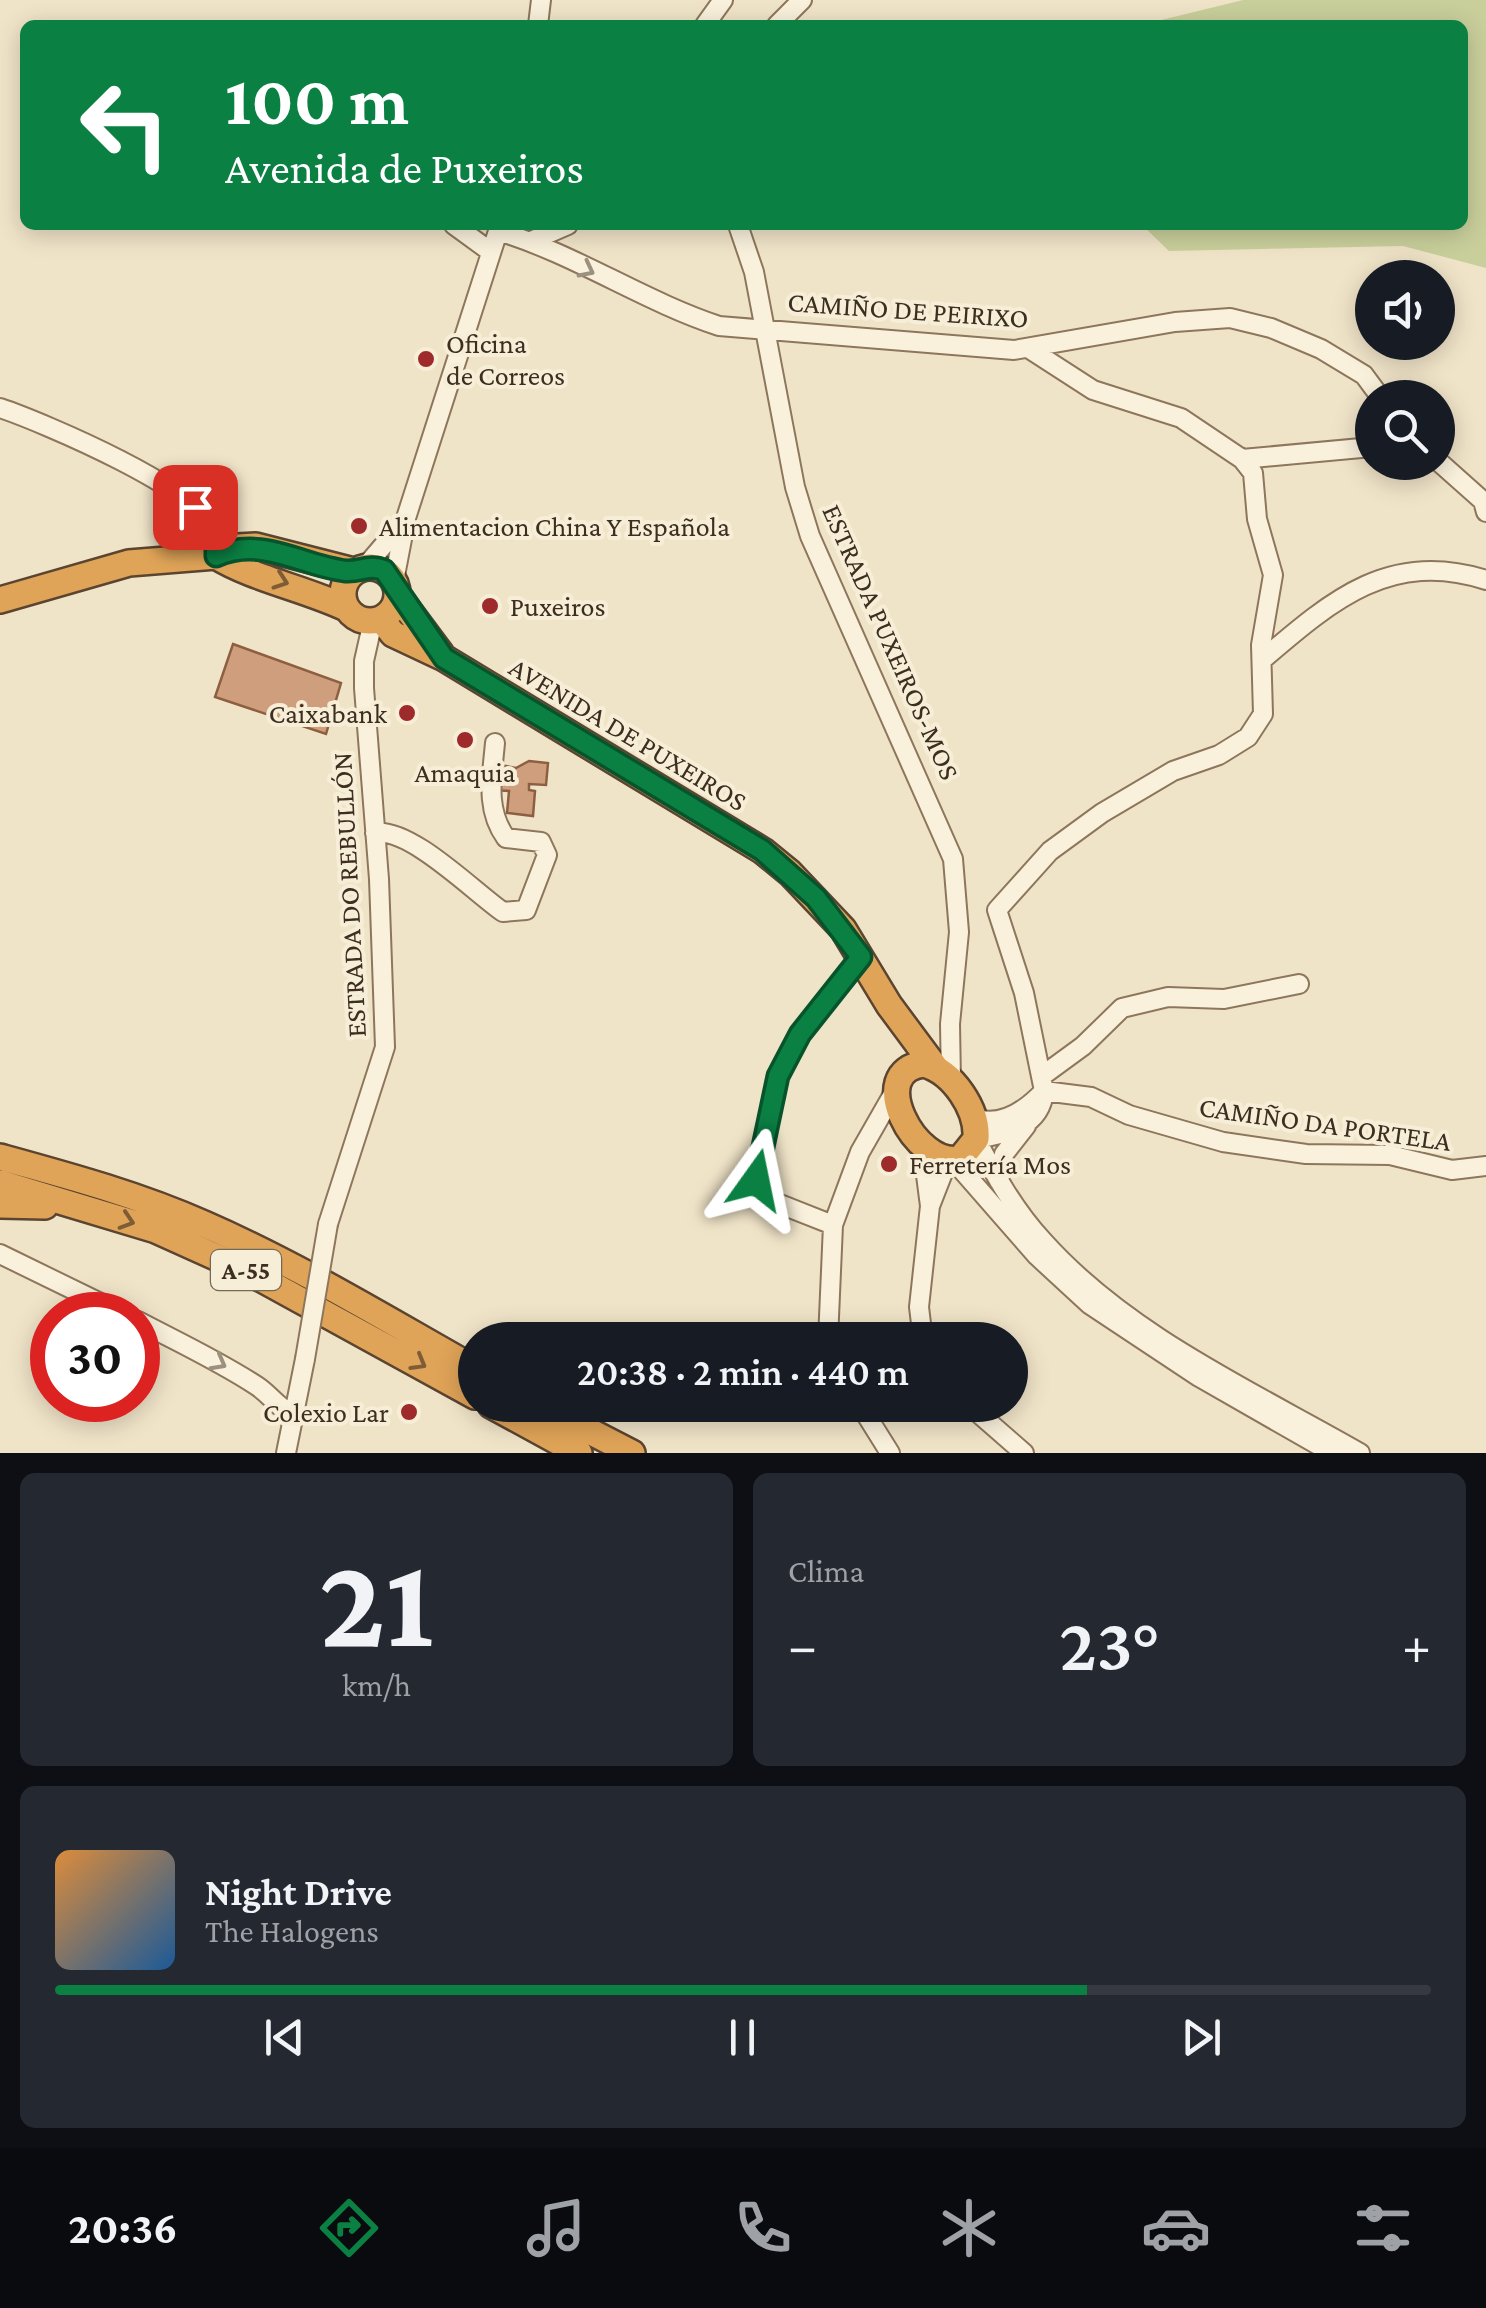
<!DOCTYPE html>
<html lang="es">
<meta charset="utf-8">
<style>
:root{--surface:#171b24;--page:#242831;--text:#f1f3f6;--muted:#9ea1a6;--line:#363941;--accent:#0b8043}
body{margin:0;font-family:"Crimson Pro",serif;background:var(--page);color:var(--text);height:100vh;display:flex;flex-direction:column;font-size:38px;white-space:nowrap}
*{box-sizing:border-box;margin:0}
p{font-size:32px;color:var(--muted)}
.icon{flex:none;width:55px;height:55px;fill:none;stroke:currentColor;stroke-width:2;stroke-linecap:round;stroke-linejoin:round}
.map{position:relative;height:1453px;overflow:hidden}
.sheet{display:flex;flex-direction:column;gap:20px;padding:20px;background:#0d0f14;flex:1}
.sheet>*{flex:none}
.hud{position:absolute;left:20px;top:20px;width:1448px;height:210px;border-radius:15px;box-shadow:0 5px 25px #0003;background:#0b8043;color:#fff;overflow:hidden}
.buttons{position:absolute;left:1355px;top:260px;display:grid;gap:20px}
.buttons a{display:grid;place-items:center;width:100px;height:100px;border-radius:50%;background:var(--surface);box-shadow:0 5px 25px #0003;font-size:50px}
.speed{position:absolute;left:30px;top:1292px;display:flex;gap:20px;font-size:50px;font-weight:700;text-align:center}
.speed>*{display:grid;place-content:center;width:130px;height:130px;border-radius:50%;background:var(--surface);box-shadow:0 5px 25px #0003;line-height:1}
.speed .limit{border:15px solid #d22;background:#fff;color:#111}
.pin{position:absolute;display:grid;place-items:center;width:85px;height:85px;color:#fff;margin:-42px;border-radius:20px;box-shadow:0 5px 15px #0006}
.me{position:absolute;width:110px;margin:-55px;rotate:12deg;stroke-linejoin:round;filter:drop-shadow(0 0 8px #0008)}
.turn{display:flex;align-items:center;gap:35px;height:210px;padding:0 40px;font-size:45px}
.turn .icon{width:130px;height:130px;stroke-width:2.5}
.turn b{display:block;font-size:70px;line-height:85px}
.big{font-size:75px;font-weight:600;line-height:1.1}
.sheet .tile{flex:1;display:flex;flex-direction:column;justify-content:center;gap:15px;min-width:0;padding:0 35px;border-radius:15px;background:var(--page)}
.sheet .dial{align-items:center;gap:0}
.dial b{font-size:130px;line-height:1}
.song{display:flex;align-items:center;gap:30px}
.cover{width:120px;height:120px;border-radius:15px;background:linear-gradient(135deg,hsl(30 70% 55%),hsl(210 70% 35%))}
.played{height:10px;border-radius:5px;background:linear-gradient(90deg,var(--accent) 75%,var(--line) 75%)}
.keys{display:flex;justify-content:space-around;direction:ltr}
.heat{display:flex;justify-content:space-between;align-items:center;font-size:55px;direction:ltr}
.sheet .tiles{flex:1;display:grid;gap:20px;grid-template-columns:1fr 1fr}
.tile:last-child{grid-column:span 2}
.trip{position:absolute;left:458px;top:1322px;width:570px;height:100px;border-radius:50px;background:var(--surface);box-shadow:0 5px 25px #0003;font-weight:600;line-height:100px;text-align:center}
.menu{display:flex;height:160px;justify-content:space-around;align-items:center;background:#090b0e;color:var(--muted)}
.menu .icon{width:70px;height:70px}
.menu .active{color:var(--accent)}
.menu b{font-size:45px;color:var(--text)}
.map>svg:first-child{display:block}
.green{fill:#c9cf9b}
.building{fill:#cf9f7d;stroke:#8d5f41;stroke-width:2.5}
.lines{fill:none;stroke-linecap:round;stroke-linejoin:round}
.minor-casing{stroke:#8d765c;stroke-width:22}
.highway-casing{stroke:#5b4430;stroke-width:30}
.minor{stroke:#faf1dc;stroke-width:18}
.highway{stroke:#e0a458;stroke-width:25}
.minor-bridge-casing{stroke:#8d765c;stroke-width:22;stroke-linecap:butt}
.minor-bridge{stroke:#faf1dc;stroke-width:18}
.oneway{stroke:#9c907e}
.oneway2{stroke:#7e5d36}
.route-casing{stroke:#07532c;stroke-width:25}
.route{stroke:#0b8043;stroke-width:18}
.poi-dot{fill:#9e2a2b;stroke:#f7eed8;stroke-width:4}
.labels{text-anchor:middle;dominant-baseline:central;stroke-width:8;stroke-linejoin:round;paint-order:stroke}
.shield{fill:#f7eed8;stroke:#756857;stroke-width:2.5}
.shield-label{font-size:25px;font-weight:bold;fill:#3d2e20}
.street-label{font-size:28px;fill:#3d2e20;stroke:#f7eed8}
.poi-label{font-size:28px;fill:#3d2e20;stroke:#f7eed8;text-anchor:start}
</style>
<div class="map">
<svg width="1486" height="1453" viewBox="0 0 1486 1453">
<rect width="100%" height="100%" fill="#f0e4c8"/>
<path class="green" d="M1243 0H1486V268L1403 246 1169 251 1142 225H1462V25H1141Z"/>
<path class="building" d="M233 644 341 683 326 734 215 697Z
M529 761 548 763 546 785 529 784V790L535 791 533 816 507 813 509 791 493 790 495 764 516 768Z"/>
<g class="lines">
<defs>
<path id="minor" d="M538 25 541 0
M705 25 723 0
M777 25 802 0
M454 225 491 252
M738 225 754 272 795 487 810 536 953 859 959 932 950 1024 951 1081
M498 231C575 254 643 301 719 326L1014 350 1175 322 1230 318 1271 328 1321 349 1364 375 1381 398
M531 241 568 225
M1028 348 1093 390 1181 418 1242 459 1253 473 1257 519 1273 575 1261 645 1263 714 1248 737 1219 755 1173 771 1102 813 1050 851 997 910 1024 993 1044 1091 1091 1097 1129 1115 1223 1142 1306 1154 1390 1155 1452 1170 1486 1166
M0 408C42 422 205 491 216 533 218 539 216 549 216 556
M1242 459 1372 447
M1438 461 1483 501 1486 512
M365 567 400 526
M394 581 406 518 500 225
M1262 660C1331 601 1390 549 1486 580
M375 833C410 827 474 892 503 912L526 910 547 855 541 842 506 838C485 809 492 777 495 743
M1042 1076 1083 1046 1122 1008 1168 997 1224 999 1299 984
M974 1118C1001 1128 1025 1111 1044 1091 1041 1127 1006 1134 976 1139 995 1175 1015 1211 1043 1241 1127 1335 1252 1391 1360 1453
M922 1144 930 1206 948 1160
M954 1161 1037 1256 1089 1304 1199 1377 1332 1453
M999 1181 1004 1154 1026 1126
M328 1224 385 1047 379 879 364 688V661L373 621
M833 1225 757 1195 755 1181 778 1076 799 1034 861 957
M0 1254 125 1315
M138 1321C178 1342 219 1361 257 1386 272 1396 277 1408 295 1414
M828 1340 833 1225 860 1152 896 1089
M923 1340 919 1307 930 1206
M860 1405 890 1453
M969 1405 1024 1453
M286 1453 305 1359"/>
<path id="highway" d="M216 556C251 578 306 589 346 608
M343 594a27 27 0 1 1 54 0a27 27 0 1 1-54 0Z
M397 595 441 654
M0 600 129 563 216 556 237 547 256 546 354 571
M381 619 393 634 444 658 763 851 790 873 843 929 889 1005 935 1067
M924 1064C953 1072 978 1109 976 1139L960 1159C915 1168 864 1070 924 1064Z
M0 1157C69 1176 139 1195 204 1224 298 1265 386 1319 475 1369
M0 1183 156 1230 249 1272 475 1396
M0 1205 45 1206
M491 1405 579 1453
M539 1405 632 1453"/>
</defs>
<use href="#minor" class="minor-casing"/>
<use href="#highway" class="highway-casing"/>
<use href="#minor" class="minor"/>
<use href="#highway" class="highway"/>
<defs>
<path id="minor-bridge" d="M305 1359 328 1224"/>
</defs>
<use href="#minor-bridge" class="minor-bridge-casing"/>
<use href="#minor-bridge" class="minor-bridge"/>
</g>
<defs><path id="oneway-chevron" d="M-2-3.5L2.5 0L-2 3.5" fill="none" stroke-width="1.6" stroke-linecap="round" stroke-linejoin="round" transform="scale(2.5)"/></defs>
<g class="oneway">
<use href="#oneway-chevron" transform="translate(587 270) rotate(27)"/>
<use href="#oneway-chevron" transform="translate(219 1363) rotate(29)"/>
</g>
<g class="oneway2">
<use href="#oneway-chevron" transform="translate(281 581) rotate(19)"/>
<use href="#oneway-chevron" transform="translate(127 1221) rotate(18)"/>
<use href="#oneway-chevron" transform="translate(419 1363) rotate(30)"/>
</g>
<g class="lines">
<defs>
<path id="route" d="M195 507 216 533V556C262 536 300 565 346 571 361 572 369 564 384 570L444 658 762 850 816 898 861 957 800 1034 778 1076 756 1180"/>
</defs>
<use href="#route" class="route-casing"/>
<use href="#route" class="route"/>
</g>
<g class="poi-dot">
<circle cx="426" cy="359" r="10"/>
<circle cx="359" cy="526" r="10"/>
<circle cx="490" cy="606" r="10"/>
<circle cx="407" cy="713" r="10"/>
<circle cx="465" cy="740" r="10"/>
<circle cx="889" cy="1164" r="10"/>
<circle cx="409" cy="1412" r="10"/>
</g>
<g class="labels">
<rect class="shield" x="211" y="1250" width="70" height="40" rx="8"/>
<g class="shield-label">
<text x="246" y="1270">A-55</text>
</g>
<g class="street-label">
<text transform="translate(908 310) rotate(4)">CAMIÑO DE PEIRIXO</text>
<text transform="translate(891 642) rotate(66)">ESTRADA PUXEIROS-MOS</text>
<text transform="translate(628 734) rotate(31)">AVENIDA DE PUXEIROS</text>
<text transform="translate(349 895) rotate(-93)">ESTRADA DO REBULLÓN</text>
<text transform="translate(1325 1124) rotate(8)">CAMIÑO DA PORTELA</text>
</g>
<g class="poi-label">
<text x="446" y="343">Oficina<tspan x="446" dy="32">de Correos</tspan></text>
<text x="379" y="526">Alimentacion China Y Española</text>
<text x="510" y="606">Puxeiros</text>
<text x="387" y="713" text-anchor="end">Caixabank</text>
<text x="465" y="772" text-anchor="middle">Amaquia</text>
<text x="909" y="1164">Ferretería Mos</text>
<text x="389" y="1412" text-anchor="end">Colexio Lar</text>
</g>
</g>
</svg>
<div class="buttons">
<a><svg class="icon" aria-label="sound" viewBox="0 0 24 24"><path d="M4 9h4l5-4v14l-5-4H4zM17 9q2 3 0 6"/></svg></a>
<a><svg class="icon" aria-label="search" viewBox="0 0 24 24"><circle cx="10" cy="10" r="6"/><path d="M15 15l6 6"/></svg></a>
</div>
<div class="speed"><div class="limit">30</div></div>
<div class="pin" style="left:195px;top:507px;background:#d93025"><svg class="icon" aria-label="arrive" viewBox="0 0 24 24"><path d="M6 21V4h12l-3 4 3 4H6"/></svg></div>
<svg class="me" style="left:756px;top:1180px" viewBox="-20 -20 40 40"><path d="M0-17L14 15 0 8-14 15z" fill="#0b8043" stroke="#fff" stroke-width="4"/></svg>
<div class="trip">20:38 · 2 min · 440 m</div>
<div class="hud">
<div class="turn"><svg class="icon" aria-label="left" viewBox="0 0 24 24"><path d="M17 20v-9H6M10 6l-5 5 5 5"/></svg><div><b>100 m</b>Avenida de Puxeiros</div></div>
</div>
</div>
<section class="sheet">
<div class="tiles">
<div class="tile dial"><b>21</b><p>km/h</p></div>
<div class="tile"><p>Clima</p>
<div class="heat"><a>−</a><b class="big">23°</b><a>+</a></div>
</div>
<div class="tile">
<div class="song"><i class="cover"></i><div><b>Night Drive</b><p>The Halogens</p></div></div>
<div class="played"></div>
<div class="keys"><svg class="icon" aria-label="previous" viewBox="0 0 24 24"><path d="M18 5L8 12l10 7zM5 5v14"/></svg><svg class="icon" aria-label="pause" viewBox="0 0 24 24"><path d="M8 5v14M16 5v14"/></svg><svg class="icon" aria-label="next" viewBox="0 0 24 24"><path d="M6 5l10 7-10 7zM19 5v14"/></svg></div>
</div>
</div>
</section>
<nav class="menu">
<b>20:36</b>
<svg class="icon active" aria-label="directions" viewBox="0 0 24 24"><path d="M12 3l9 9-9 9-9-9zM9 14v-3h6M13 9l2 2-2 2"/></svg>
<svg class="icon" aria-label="music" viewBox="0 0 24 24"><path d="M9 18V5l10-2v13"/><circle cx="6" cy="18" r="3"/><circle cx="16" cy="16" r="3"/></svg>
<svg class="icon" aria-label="phone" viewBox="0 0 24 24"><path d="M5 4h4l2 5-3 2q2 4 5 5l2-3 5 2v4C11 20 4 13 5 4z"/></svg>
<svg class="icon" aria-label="climate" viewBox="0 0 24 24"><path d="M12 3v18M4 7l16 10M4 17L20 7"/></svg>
<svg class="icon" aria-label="car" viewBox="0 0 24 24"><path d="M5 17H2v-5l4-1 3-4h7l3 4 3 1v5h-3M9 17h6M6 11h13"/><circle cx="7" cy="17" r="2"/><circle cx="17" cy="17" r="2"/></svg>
<svg class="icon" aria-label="filters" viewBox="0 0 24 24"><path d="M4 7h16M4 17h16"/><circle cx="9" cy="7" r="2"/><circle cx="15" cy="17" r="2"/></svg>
</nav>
